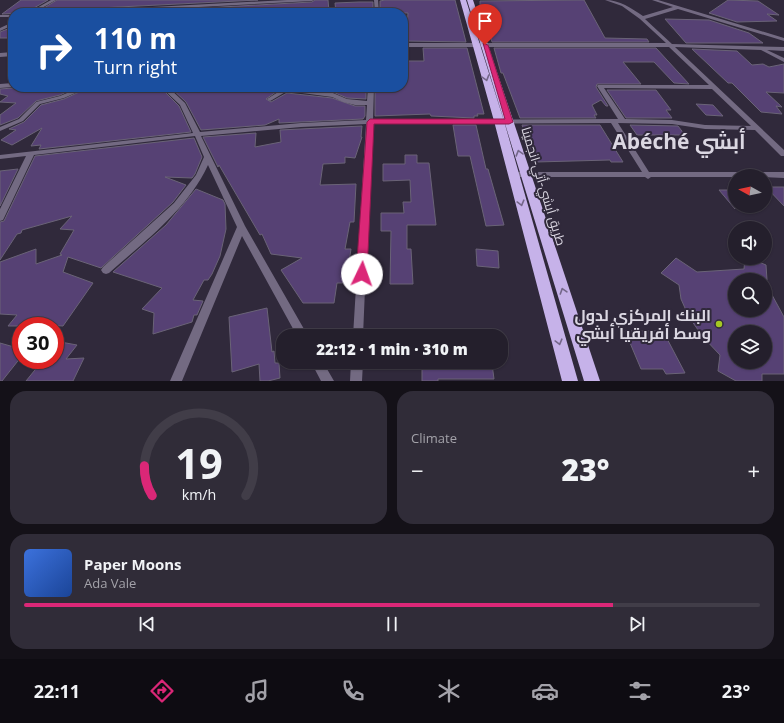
<!DOCTYPE html>
<meta charset="utf-8">
<style>
:root{--surface:#241f2c;--page:#302c38;--text:#f1f3f6;--muted:#a3a2a9;--line:#413d48;--accent:#db2777}
body{margin:0;font-family:"Open Sans",Cairo,sans-serif;background:var(--page);color:var(--text);height:100vh;display:flex;flex-direction:column;font-size:15px;white-space:nowrap}
*{box-sizing:border-box;margin:0}
p{font-size:13px;color:var(--muted)}
.icon{flex:none;width:22px;height:22px;fill:none;stroke:currentColor;stroke-width:2;stroke-linecap:round;stroke-linejoin:round}
.map{position:relative;height:381px;overflow:hidden}
.side{display:flex;flex-direction:column;gap:10px;padding:10px;background:#141118;flex:1}
.side>*{flex:none}
.banner{position:absolute;left:8px;top:8px;width:400px;height:84px;border-radius:16px;box-shadow:0 1px 3px #0004,0 0 0 1px var(--line);background:#1a4fa0;color:#fff;overflow:hidden}
.needle{width:26px;rotate:278deg}
.buttons{position:absolute;left:728px;top:169px;display:grid;gap:8px}
.buttons a{display:grid;place-items:center;width:44px;height:44px;border-radius:50%;background:var(--surface);box-shadow:0 1px 3px #0004,0 0 0 1px var(--line);font-size:20px}
.speed{position:absolute;left:12px;top:317px;display:flex;gap:8px;font-size:20px;font-weight:700;text-align:center}
.speed>*{display:grid;place-content:center;width:52px;height:52px;border-radius:50%;background:var(--surface);box-shadow:0 1px 3px #0004,0 0 0 1px var(--line);line-height:1}
.speed .limit{border:6px solid #d22;background:#fff;color:#111}
.pin{position:absolute;display:grid;place-items:center;width:34px;height:34px;color:#fff;margin:-41px -17px;border-radius:50% 50% 50% 0;rotate:-45deg;box-shadow:0 0 4px #0007}
.pin .icon{rotate:45deg}
.me{position:absolute;width:44px;margin:-22px;rotate:3deg;stroke-linejoin:round;filter:drop-shadow(0 0 3px #0008)}
.turn{display:flex;align-items:center;gap:14px;height:84px;padding:0 20px;font-size:18px}
.turn .icon{width:52px;height:52px;stroke-width:2.5}
.turn b{display:block;font-size:28px;line-height:34px}
.big{font-size:30px;font-weight:800;line-height:1.1}
.side .card{flex:1;display:flex;flex-direction:column;justify-content:center;gap:6px;min-width:0;padding:0 14px;border-radius:16px;background:var(--page)}
.side .dial{align-items:center;gap:0}
.dial svg{height:104px;overflow:visible;fill:none;stroke:var(--line);stroke-width:7;stroke-linecap:round;text-anchor:middle}
.dial text{fill:var(--text);stroke:none}
.song{display:flex;align-items:center;gap:12px}
.cover{width:48px;height:48px;border-radius:6px;background:linear-gradient(135deg,hsl(220 70% 55%),hsl(220 70% 35%))}
.played{height:4px;border-radius:2px;background:linear-gradient(90deg,var(--accent) 80%,var(--line) 80%)}
.keys{display:flex;justify-content:space-around;direction:ltr}
.heat{display:flex;justify-content:space-between;align-items:center;font-size:22px;direction:ltr}
.side .tiles{flex:1;display:grid;gap:10px;grid-template-columns:1fr 1fr}
.card:last-child{grid-column:span 2}
.trip{position:absolute;left:276px;top:329px;width:232px;height:40px;border-radius:16px;background:var(--surface);box-shadow:0 1px 3px #0004,0 0 0 1px var(--line);font-weight:800;line-height:40px;text-align:center}
.tab-bar{display:flex;height:64px;justify-content:space-around;align-items:center;background:#0e0c12;color:var(--muted)}
.tab-bar .icon{width:28px;height:28px}
.tab-bar .active{color:var(--accent)}
.tab-bar b{font-size:18px;color:var(--text)}
.map>svg:first-child{display:block}
.building{fill:#564174;stroke:#6a6377;fill-rule:evenodd}
.lines{fill:none;stroke-linecap:round;stroke-linejoin:round}
.minor{fill:#736a82;fill-rule:evenodd}
.trunk{fill:#c6b2e9;fill-rule:evenodd}
.oneway{stroke:#746789}
.route{fill:#db2777;stroke:#8e194d}
.poi-dot{fill:#a5c823;stroke:#30293b;stroke-width:1.5}
.labels{text-anchor:middle;dominant-baseline:central;stroke-width:4;stroke-linejoin:round;paint-order:stroke}
.street-label{font-size:13px;fill:#dbd7e2;stroke:#30293b}
.near-poi-label{font-size:16px;font-weight:bold;fill:#dbd7e2;stroke:#30293b;text-anchor:end}
.town-label{font-size:21px;font-weight:bold;fill:#dbd7e2;stroke:#30293b}
</style>
<div class="map">
<svg width="784" height="381" viewBox="0 0 784 381">
<rect width="100%" height="100%" fill="#30293b"/>
<path class="building" d="M21 0H48L25 13 2 14Z
M57 0H258L39 11Z
M315 0H328L329 11 315 12V13H113L312 2Z
M385 0H455L466 42 406 41 408 13H380V1Z
M584 0 605 38 647 39 649 42H492L483 12H480V1Z
M728 0 758 1 779 15 767 14 777 21 737 22 709 13Z
M359 2H373V13H336L335 3Z
M665 19 709 20 749 33 763 43H686Z
M13 27V38H0V32Z
M423 48H467L484 114H477L478 116H474V118L431 116 430 114 375 116V87H403V61H424Z
M494 48H656L689 84 674 83 654 62H623L641 84H597L596 87 608 106H606L601 100 592 105 597 115H594L596 118H520L503 73H501Z
M692 49 737 51 752 65 763 64 769 67 784 64V93L766 92 782 107 776 106 782 114 761 112 732 83H728Z
M14 87H77L60 95 36 101 18 118 0 125V115L16 103 0 102 8 96 0 94V89L13 88Z
M90 87H160L179 106 191 132 39 149 41 145 31 146 42 128 12 145 1 140 16 130 9 129 24 122 41 105 64 99Z
M170 87H283L266 99 271 102 287 93 332 98 355 106H365V116L363 119 279 123V119L265 125 201 130 186 102Z
M298 87H366V99L347 98 333 92Z
M607 90H656L671 110H666L672 118H626Z
M696 104 713 105 723 116 706 115Z
M453 125H476L486 169H488L504 225 486 226 470 156H458Z
M522 125H600L623 162H611L610 160 536 162Z
M630 125 678 126 685 135H637Z
M362 126 361 137H362L355 158 345 157V163L323 164 320 185 356 184 354 222H350L345 249H351L346 283H337L334 303H303L281 270 302 258 271 254 262 234 260 235 219 165 218 167 203 137 256 133 255 147 281 142 280 130Z
M194 138 202 157 195 174 192 178 165 177 186 185 173 202 101 268 68 257 63 272 93 283 63 326 46 325 45 326H8L17 315 0 314V262L36 249V264L62 255 60 254 74 230 60 229 72 216 22 230 21 233 17 234 0 260V222L4 221 35 156Z
M405 155H417V163H429L436 225H407V249H411L413 284H390L391 231H381V213H404L403 202H411L410 180 383 181V164H405Z
M18 169 0 206V171Z
M766 187H784V206Z
M196 189 223 200 225 204 226 229 220 256 212 274 208 280H204L193 300 203 301 197 315H194L192 322 153 334 154 313 142 309 162 288 113 272 166 225Z
M719 190H735V209Z
M476 249 498 251 499 268 477 266Z
M676 258 697 272 744 269 745 258H749L766 265 767 280H735V310H765V282L784 317V374H762V381H736L718 371 720 355 703 337 689 317 681 299 679 285 661 273ZM735 332H765V362H735Z
M267 308 272 352 274 351 275 363H279L280 378 268 381H260L259 364 232 372 229 317Z
M625 331H663L685 373 666 374 663 369H641Z
M55 341 77 345 66 359 84 358 73 381H26L43 360H55Z
M0 343 21 349V357L2 381H0Z
M422 363 492 364 494 379H438V381H422Z"/>
<g class="lines">
<path class="minor" d="M51 0H56L33 13H28Z
M287 0H314L312 1 84 13H56L58 12Z
M374 0H378L379 13H375Z
M605 0C620 0 631 8 643 16L673 7 652 0H658L784 38V41L678 9 645 19 672 44 784 47V51L767 50 784 58V62L761 50 675 47 784 150V156H781L755 130 705 129 672 124 618 123 649 172H784V178L735 176V177H651L648 179 645 177H513L509 174 510 172H642L611 123 372 124 363 336H353L366 124 301 127 201 136 245 226 308 336H297L242 236 182 381H170L237 227 208 165C188 209 145 241 109 273L106 274 103 273 101 270 103 267 174 203 196 175 204 157 195 136 34 155 4 218 3 220 0 221V209L26 156 0 159V155L193 133 180 105 161 87H168L185 103 200 132 301 123 366 120 367 105H355L343 102 332 97 287 91 272 100 270 101 267 99 286 87 333 93 347 99 367 101 368 87H374L373 120 618 119 597 86 598 85H709L669 47H403V43H666L640 19 622 6ZM604 88 712 89 751 126 705 125 672 120 625 119Z
M0 15H13V17H0Z
M13 22V25L0 31V28Z
M13 52V56L0 57V53Z
M13 83V87L0 88V84Z
M81 87H89L64 98 40 104 23 121 0 131V127L19 119 36 102 60 96Z
M311 362H323L334 381H321Z
M351 362H363L362 381H350Z"/>
<path class="trunk" d="M460 0H466L504 121 578 381H562L494 121Z
M467 0H473L600 381H584Z"/>
</g>
<defs><path id="oneway-chevron" d="M-2-3.5L2.5 0L-2 3.5" fill="none" stroke-width="1.6" stroke-linecap="round" stroke-linejoin="round"/></defs>
<g class="oneway">
<use href="#oneway-chevron" transform="translate(486 78) rotate(74)"/>
<use href="#oneway-chevron" transform="translate(519 153) rotate(-106)"/>
<use href="#oneway-chevron" transform="translate(521 203) rotate(75)"/>
<use href="#oneway-chevron" transform="translate(563 291) rotate(-108)"/>
<use href="#oneway-chevron" transform="translate(559 342) rotate(75)"/>
</g>
<path class="route" d="M483 43 488 45 513 122 509 124H374L367 274 366 277 362 279 358 277 356 274 367 122 370 119H505Z"/>
<circle class="poi-dot" cx="719" cy="324" r="4"/>
<g class="labels">
<g class="street-label">
<text transform="translate(544 186) rotate(73)">طريق أبشي-أتي-انجمينا</text>
</g>
<g class="near-poi-label">
<text x="711" y="315">البنك المركزي لدول<tspan x="711" dy="18">وسط أفريقيا أبشي</tspan></text>
</g>
<g class="town-label">
<text x="679" y="141">Abéché أبشي</text>
</g>
</g>
</svg>
<div class="buttons">
<a><svg class="needle" viewBox="-14 -14 28 28"><path d="M0-13l5 13h-10z" fill="#e53935"/><path d="M0 13l5-13h-10z" fill="#a3a2a9"/></svg></a>
<a><svg class="icon" aria-label="sound" viewBox="0 0 24 24"><path d="M4 9h4l5-4v14l-5-4H4zM17 9q2 3 0 6"/></svg></a>
<a><svg class="icon" aria-label="search" viewBox="0 0 24 24"><circle cx="10" cy="10" r="6"/><path d="M15 15l6 6"/></svg></a>
<a><svg class="icon" aria-label="layers" viewBox="0 0 24 24"><path d="M12 4l9 5-9 5-9-5zM3 14l9 5 9-5"/></svg></a>
</div>
<div class="speed"><div class="limit">30</div></div>
<div class="pin" style="left:485px;top:45px;background:#d93025"><svg class="icon" aria-label="arrive" viewBox="0 0 24 24"><path d="M6 21V4h12l-3 4 3 4H6"/></svg></div>
<svg class="me" style="left:362px;top:274px" viewBox="-20 -20 40 40"><circle r="19" fill="#fff"/><path d="M0-13L10 11 0 6-10 11z" fill="#db2777"/></svg>
<div class="trip">22:12 · 1 min · 310 m</div>
<div class="banner">
<div class="turn"><svg class="icon" aria-label="right" viewBox="0 0 24 24"><path d="M7 20v-9h11M14 6l5 5-5 5"/></svg><div><b>110 m</b>Turn right</div></div>
</div>
</div>
<section class="side">
<div class="tiles">
<div class="card dial"><svg viewBox="0 0 100 80">
<path d="M14 69A42 42 0 1 1 86 69"/>
<path d="M14 69A42 42 0 0 1 8 46" stroke="#db2777"/>
<text x="50" y="56" font-size="32" font-weight="700">19</text>
<text x="50" y="72" font-size="11">km/h</text>
</svg></div>
<div class="card"><p>Climate</p>
<div class="heat"><a>−</a><b class="big">23°</b><a>+</a></div>
</div>
<div class="card">
<div class="song"><i class="cover"></i><div><b>Paper Moons</b><p>Ada Vale</p></div></div>
<div class="played"></div>
<div class="keys"><svg class="icon" aria-label="previous" viewBox="0 0 24 24"><path d="M18 5L8 12l10 7zM5 5v14"/></svg><svg class="icon" aria-label="pause" viewBox="0 0 24 24"><path d="M8 5v14M16 5v14"/></svg><svg class="icon" aria-label="next" viewBox="0 0 24 24"><path d="M6 5l10 7-10 7zM19 5v14"/></svg></div>
</div>
</div>
</section>
<nav class="tab-bar">
<b>22:11</b>
<svg class="icon active" aria-label="directions" viewBox="0 0 24 24"><path d="M12 3l9 9-9 9-9-9zM9 14v-3h6M13 9l2 2-2 2"/></svg>
<svg class="icon" aria-label="music" viewBox="0 0 24 24"><path d="M9 18V5l10-2v13"/><circle cx="6" cy="18" r="3"/><circle cx="16" cy="16" r="3"/></svg>
<svg class="icon" aria-label="phone" viewBox="0 0 24 24"><path d="M5 4h4l2 5-3 2q2 4 5 5l2-3 5 2v4C11 20 4 13 5 4z"/></svg>
<svg class="icon" aria-label="climate" viewBox="0 0 24 24"><path d="M12 3v18M4 7l16 10M4 17L20 7"/></svg>
<svg class="icon" aria-label="car" viewBox="0 0 24 24"><path d="M5 17H2v-5l4-1 3-4h7l3 4 3 1v5h-3M9 17h6M6 11h13"/><circle cx="7" cy="17" r="2"/><circle cx="17" cy="17" r="2"/></svg>
<svg class="icon" aria-label="filters" viewBox="0 0 24 24"><path d="M4 7h16M4 17h16"/><circle cx="9" cy="7" r="2"/><circle cx="15" cy="17" r="2"/></svg>
<b>23°</b>
</nav>
